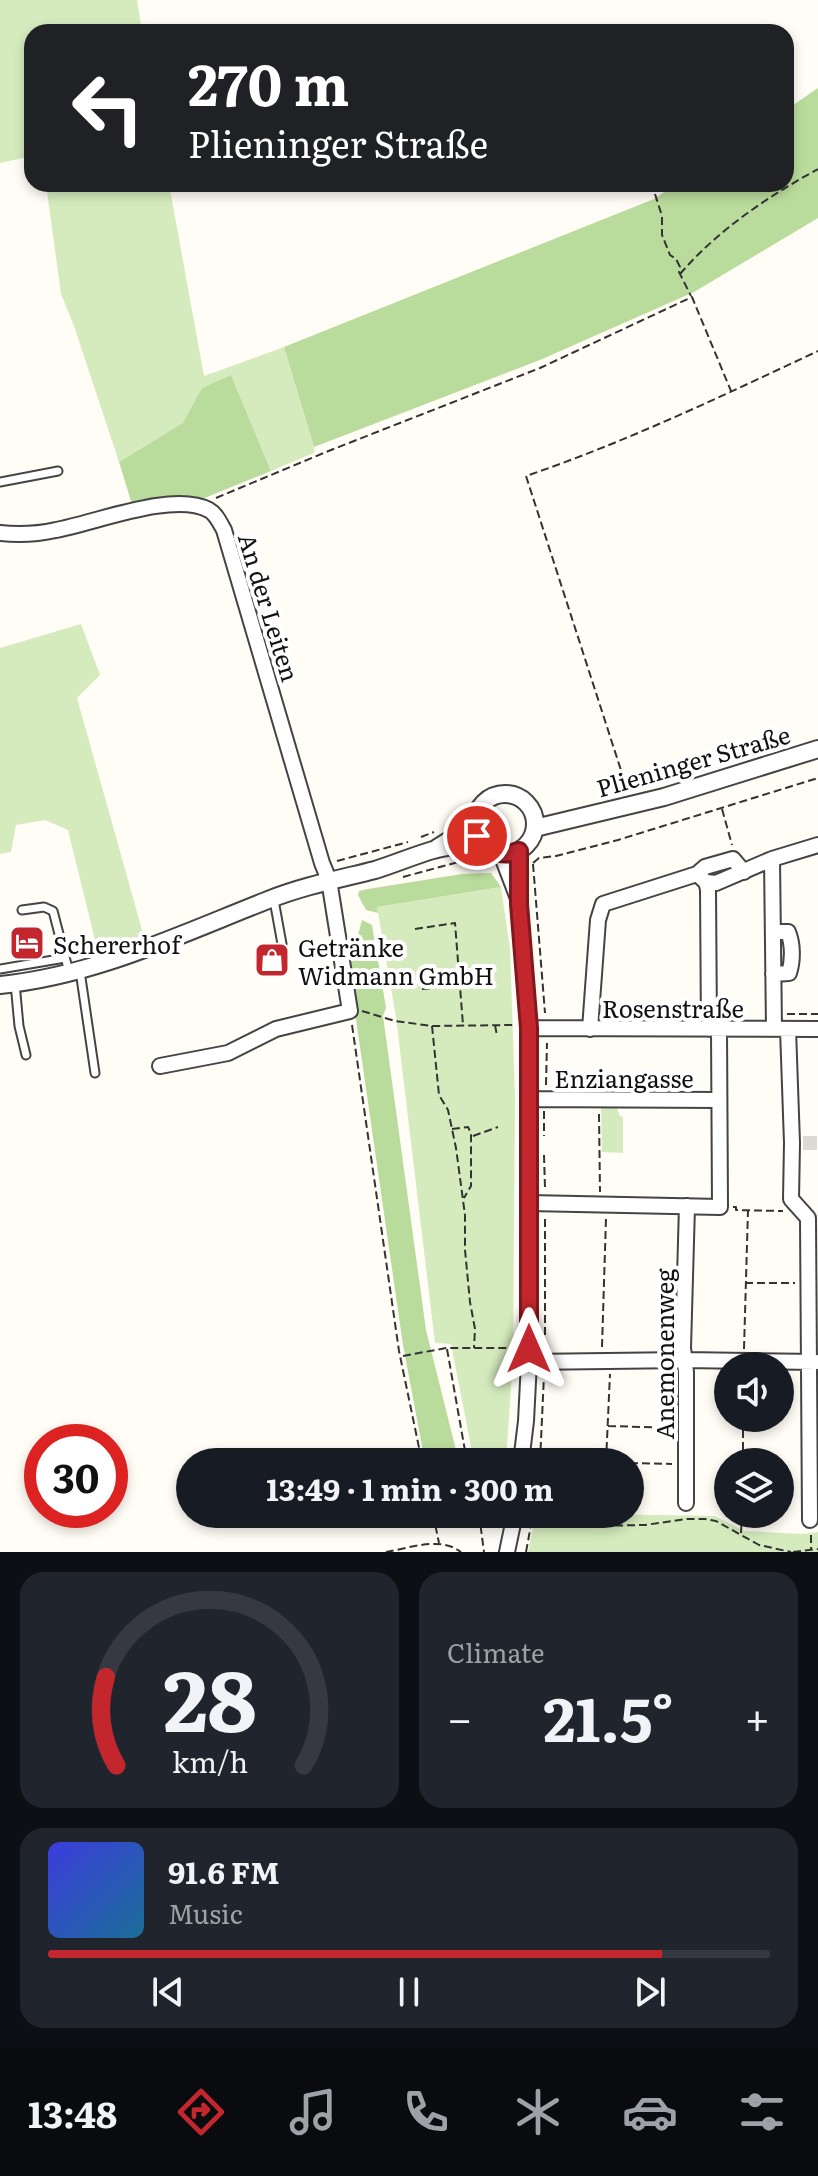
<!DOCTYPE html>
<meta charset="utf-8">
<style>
:root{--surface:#171b24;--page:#20242c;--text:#f1f3f6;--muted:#9ea1a6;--line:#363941;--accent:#c4262e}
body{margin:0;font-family:Literata,serif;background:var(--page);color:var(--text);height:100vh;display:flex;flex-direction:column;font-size:30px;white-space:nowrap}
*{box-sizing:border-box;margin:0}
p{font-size:26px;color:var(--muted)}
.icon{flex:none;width:44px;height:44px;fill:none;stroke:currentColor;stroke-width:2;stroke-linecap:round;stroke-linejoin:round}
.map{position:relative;height:1552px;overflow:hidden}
.sheet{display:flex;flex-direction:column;gap:20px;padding:20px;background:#0d0f14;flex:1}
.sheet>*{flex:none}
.banner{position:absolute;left:24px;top:24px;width:770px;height:168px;border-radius:24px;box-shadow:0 4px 12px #0003;background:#202124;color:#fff;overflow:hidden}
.fabs{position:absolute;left:714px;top:1352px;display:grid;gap:16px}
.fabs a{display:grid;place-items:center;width:80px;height:80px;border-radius:50%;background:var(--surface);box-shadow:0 4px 12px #0003;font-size:40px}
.speed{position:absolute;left:24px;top:1424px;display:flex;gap:16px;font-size:40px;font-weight:700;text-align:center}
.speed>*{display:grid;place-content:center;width:104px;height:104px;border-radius:50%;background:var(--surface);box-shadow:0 4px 12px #0003;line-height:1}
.speed .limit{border:12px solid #d22;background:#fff;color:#111}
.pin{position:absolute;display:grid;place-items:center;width:68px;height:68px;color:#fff;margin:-34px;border:4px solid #fff;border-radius:50%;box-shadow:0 2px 8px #0007}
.me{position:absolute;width:88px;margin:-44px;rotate:0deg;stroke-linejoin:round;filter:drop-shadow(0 0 6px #0008)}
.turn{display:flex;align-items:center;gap:28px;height:168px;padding:0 32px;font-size:36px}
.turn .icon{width:104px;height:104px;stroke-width:2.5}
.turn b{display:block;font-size:56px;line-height:68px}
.big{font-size:60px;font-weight:700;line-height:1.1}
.sheet .widget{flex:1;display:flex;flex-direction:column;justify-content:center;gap:12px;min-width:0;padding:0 28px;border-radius:24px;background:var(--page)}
.sheet .dial{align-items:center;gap:0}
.dial svg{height:208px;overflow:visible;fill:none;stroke:var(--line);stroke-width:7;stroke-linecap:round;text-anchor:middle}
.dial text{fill:var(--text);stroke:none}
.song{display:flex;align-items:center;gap:24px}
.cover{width:96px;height:96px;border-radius:12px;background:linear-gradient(135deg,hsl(240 70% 55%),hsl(200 70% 35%))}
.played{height:8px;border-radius:4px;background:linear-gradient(90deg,var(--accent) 85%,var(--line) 85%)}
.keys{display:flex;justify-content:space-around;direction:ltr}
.heat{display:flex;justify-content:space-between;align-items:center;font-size:44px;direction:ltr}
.sheet .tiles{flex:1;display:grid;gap:20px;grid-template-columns:1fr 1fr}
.widget:last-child{grid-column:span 2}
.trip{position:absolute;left:176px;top:1448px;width:468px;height:80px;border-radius:40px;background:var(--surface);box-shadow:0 4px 12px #0003;font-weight:700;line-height:80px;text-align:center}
.tabs{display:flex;height:128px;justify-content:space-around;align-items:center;background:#090b0e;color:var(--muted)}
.tabs .icon{width:56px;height:56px}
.tabs .current{color:var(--accent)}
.tabs b{font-size:36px;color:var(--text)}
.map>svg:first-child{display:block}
.green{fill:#d5ebbd}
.forest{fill:#b9dc9c}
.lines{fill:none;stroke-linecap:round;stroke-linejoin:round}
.minor-tunnel{stroke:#dbdad3;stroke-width:14;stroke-dasharray:14 7;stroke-linecap:butt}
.service-casing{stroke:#444;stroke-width:11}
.minor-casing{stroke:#444;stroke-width:18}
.tertiary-casing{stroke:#444;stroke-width:20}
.path{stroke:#333;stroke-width:2;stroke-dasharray:8 4;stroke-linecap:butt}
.service{stroke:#fff;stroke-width:7}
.minor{stroke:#fff;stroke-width:14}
.tertiary{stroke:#fff;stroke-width:16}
.route-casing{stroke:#7f191e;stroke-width:20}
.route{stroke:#c4262e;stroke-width:14}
.labels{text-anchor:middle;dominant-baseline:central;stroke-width:8;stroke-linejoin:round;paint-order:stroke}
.street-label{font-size:24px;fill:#111;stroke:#fff}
.poi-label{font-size:24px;fill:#111;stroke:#fff;text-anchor:start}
</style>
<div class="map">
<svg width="818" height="1552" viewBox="0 0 818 1552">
<rect width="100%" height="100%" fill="#fffdf5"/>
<path class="green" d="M0 0H137L142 32H32V156L0 163Z
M46 184H169L204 376 284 347 314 447V453L271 471 231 375 202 388 184 423 119 462 74 326 61 294Z
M81 624 100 675 77 698 144 937 141 941 99 956 68 830 45 820 16 825 11 852 0 854V648Z
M501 887 510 949 515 1096 513 1357 506 1462H474L451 1344 435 1343 396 1017 377 907Z
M601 1105H616L620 1116 623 1117V1153L602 1152Z
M602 1514 715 1516 744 1531 803 1534 818 1532V1552H528L535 1517Z"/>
<path class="forest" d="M818 88V218L694 292 540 360 314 447 284 347 654 199 676 184H786V110Z
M231 375 271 471 202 499C179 492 155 499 132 504L119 462 183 423 202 388Z
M491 873 501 887 377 907 378 913 366 910 358 895 359 891 368 889 462 874Z
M362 920 372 925 386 1008 383 1016 426 1330 459 1462H425L403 1345 345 943 358 935Z"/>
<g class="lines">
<path class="minor-tunnel" d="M803 1143H818"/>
<defs>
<path id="service" d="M0 482 58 471
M274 900 282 944
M22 910 44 907 53 911 69 972
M0 969 65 958
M80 971 95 1073
M15 983 19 1026 26 1055"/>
<path id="minor" d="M0 533C19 535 38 534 56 530 95 523 173 491 209 510 216 514 220 523 224 530L322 863 329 880 350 1011 276 1029 228 1053 160 1066
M519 851V904L529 1028 530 1153 529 1362 526 1421 521 1462
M501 854 517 896
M772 859 774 1029
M697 874 705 867 733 859 744 872
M706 882 708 889 709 1029
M773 932H788C793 944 793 961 789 973L773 974
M529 1028 818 1029
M590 1029 598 920 603 904 697 874 706 882 716 883 772 859 818 845
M788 1029 792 1143 791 1199 808 1218 810 1520
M529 1099 719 1100
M529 1203 720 1207 719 1029
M529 1362 685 1360 816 1362
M686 1503V1372L683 1348 687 1206
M507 1552 515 1514"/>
<path id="tertiary" d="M475 824a30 30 0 1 1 60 0a30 30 0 1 1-60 0Z
M535 828 664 797 818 749
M437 848 475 824
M0 985C94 976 181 934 268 900 303 886 339 879 375 870 394 864 413 856 433 850 448 846 465 845 481 843"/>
</defs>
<use href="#service" class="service-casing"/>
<use href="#minor" class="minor-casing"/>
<use href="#tertiary" class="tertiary-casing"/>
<path class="path" d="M655 194 662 216V235L670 255 676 259 680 267 679 272 691 296
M680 274C718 230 767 197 818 169
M216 498 326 452 540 368 692 297 731 391
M628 792 526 476C626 442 722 396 818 351
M722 809 732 845
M421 837 434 832
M480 859 491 866
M337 861 408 842
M533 863 539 858 556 856 618 840 818 778
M533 864 545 1013
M403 877 462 861
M415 929 455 923 463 1025
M422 989 460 986
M362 1011 395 1021 432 1026 514 1025
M787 1014H818
M352 1025 399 1351 422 1462
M495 1025 497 1036
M432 1026 439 1095 448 1110 456 1148 465 1215V1250L470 1302 475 1329 474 1348
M546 1085 547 1043
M544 1111V1136
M599 1114 600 1192
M452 1129 468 1127 471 1133V1186L464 1198
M473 1136 498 1127
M544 1155 545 1188
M733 1207H736V1210L783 1211
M545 1219V1348
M745 1283H795
M602 1347 606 1218
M447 1349 467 1462
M744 1349 748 1210
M403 1356 446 1348H516
M608 1426 673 1428
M540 1462 544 1375
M606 1462 610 1374
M743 1462V1418
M630 1463 672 1464
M433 1514 439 1543
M479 1514 484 1552
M600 1525 601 1514
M531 1527 645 1525 686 1519H705L716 1521 759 1545 791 1552
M741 1533 742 1514
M811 1535V1549
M386 1552C410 1548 440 1536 461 1552
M526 1552 533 1514
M793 1552 818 1549"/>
<use href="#service" class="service"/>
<use href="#minor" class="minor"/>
<use href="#tertiary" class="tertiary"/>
</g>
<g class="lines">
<defs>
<path id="route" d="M477 836C487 852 501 857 519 851V904L529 1028V1349"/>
</defs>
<use href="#route" class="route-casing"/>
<use href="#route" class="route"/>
</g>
<defs>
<symbol id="hotel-square" viewBox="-11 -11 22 22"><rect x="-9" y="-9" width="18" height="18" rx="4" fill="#c4262e" stroke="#fff"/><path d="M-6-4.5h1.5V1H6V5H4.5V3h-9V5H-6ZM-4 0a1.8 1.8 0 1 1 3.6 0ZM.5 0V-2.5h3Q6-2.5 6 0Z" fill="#fff"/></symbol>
<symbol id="shop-square" viewBox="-11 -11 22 22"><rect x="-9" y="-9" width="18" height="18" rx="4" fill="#c4262e" stroke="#fff"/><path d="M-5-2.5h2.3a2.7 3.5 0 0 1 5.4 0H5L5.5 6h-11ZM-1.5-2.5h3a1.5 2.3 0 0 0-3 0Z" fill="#fff"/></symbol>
</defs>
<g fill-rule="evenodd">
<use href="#hotel-square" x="7" y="923" width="40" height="40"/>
<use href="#shop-square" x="252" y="940" width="40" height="40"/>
</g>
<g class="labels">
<g class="street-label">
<text transform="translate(270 607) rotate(73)">An der Leiten</text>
<text transform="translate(693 760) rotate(-16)">Plieninger Straße</text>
<text x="673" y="1007">Rosenstraße</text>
<text x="624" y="1077">Enziangasse</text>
<text transform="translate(663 1354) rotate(-90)">Anemonenweg</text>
</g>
<g class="poi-label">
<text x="53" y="943">Schererhof</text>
<text x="298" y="946">Getränke<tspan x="298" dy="28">Widmann GmbH</tspan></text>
</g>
</g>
</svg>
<div class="fabs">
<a><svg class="icon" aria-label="sound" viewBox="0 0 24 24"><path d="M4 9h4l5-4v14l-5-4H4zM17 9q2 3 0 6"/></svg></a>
<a><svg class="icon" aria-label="layers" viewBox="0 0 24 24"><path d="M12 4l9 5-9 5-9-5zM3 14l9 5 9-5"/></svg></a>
</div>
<div class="speed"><div class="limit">30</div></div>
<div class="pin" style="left:477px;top:836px;background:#d93025"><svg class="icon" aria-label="arrive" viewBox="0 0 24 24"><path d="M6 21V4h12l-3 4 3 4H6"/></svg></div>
<svg class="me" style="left:529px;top:1349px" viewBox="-20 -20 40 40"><path d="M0-17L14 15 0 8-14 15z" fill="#c4262e" stroke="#fff" stroke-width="4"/></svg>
<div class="trip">13:49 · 1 min · 300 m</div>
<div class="banner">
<div class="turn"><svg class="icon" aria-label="left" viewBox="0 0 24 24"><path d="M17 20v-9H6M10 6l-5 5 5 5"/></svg><div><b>270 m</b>Plieninger Straße</div></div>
</div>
</div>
<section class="sheet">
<div class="tiles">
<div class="widget dial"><svg viewBox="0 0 100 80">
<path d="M14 69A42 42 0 1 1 86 69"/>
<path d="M14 69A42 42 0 0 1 10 35" stroke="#c4262e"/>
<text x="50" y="56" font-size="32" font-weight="700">28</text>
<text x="50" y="72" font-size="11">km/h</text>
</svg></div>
<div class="widget"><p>Climate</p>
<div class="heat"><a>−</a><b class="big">21.5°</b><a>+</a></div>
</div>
<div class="widget">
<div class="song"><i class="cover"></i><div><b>91.6 FM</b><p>Music</p></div></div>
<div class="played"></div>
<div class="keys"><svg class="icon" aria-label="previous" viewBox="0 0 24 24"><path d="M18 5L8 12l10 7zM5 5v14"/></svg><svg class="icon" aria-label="pause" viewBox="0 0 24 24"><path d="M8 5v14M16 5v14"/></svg><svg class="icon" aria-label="next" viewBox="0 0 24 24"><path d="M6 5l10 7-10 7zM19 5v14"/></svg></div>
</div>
</div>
</section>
<nav class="tabs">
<b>13:48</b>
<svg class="icon current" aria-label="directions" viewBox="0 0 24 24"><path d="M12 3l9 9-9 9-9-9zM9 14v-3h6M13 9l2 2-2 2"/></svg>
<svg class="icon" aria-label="music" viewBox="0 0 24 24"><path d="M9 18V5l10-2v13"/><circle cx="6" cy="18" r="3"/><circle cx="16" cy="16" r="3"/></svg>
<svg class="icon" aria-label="phone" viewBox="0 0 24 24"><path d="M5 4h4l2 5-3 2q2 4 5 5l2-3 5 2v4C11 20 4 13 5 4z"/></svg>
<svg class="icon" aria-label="climate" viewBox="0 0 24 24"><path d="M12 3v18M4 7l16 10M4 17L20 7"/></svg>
<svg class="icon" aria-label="car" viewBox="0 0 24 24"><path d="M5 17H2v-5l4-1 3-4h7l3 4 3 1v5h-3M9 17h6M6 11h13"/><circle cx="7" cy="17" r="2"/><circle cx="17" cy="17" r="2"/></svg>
<svg class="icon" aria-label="filters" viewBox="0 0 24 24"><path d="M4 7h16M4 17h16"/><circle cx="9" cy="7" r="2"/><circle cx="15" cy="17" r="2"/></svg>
</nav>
